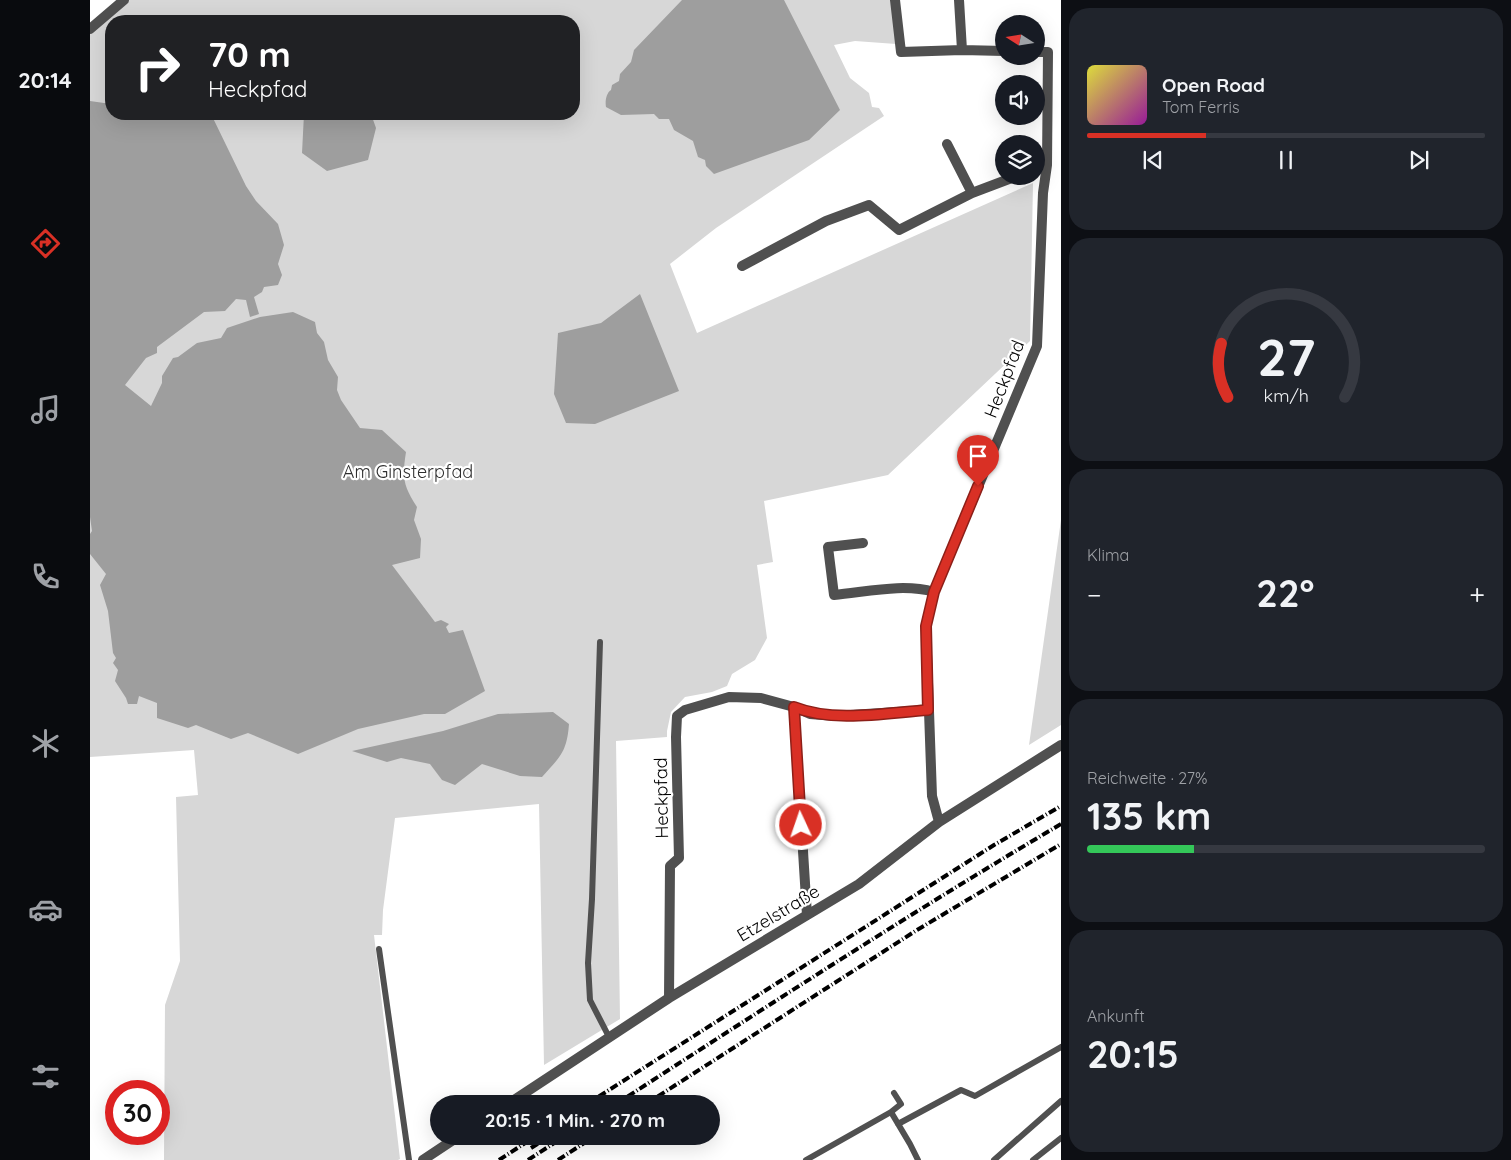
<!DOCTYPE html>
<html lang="de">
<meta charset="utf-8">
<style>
:root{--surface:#171b24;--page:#20242c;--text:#f1f3f6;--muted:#9ea1a6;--line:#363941;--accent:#d93025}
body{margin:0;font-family:Quicksand,sans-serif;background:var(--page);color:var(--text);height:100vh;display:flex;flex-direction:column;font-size:19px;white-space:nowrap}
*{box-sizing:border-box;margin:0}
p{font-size:16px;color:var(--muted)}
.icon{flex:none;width:28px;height:28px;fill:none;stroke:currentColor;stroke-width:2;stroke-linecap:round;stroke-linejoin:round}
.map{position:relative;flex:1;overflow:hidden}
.panel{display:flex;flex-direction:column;gap:8px;padding:8px;background:#0d0f14;width:450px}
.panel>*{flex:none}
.top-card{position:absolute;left:15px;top:15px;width:475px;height:105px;border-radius:20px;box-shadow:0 5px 20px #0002;background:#202124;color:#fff;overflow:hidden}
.needle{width:32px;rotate:282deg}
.tools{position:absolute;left:905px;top:15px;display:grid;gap:10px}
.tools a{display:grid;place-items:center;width:50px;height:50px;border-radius:50%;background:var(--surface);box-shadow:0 5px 20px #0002;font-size:25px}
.speed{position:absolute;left:15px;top:1080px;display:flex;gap:10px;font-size:25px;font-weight:700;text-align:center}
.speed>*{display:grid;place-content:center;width:65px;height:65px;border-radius:50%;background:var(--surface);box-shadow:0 5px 20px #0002;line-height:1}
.speed .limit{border:8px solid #d22;background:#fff;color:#111}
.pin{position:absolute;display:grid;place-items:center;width:42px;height:42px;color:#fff;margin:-51px -21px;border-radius:50% 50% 50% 0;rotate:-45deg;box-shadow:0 0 5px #0007}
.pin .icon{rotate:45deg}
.me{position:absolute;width:55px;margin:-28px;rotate:357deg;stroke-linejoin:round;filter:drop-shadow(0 0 4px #0008)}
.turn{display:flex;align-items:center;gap:18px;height:105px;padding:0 20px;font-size:22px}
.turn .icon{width:65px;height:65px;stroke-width:2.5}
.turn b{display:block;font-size:35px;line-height:42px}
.big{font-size:38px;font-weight:700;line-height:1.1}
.panel .tile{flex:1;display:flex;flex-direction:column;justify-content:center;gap:8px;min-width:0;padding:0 18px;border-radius:20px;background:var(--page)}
.panel .dial{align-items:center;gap:0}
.dial svg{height:130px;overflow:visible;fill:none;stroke:var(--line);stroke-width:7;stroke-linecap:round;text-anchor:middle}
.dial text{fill:var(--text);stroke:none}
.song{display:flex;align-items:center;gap:15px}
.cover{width:60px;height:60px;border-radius:8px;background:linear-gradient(135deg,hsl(60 70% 55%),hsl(300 70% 35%))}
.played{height:5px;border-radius:2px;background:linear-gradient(90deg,var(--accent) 30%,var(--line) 30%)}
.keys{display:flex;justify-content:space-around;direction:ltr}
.heat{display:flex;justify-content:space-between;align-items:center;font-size:28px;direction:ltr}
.charge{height:8px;border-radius:4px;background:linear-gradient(90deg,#34c759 27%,var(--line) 0)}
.trip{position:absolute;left:340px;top:1095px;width:290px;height:50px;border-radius:25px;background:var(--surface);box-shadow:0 5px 20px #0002;font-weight:700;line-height:50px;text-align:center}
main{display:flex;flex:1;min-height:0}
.tabs{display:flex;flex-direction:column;width:90px;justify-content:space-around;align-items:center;background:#090b0e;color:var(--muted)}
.tabs .icon{width:35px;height:35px}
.tabs .selected{color:var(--accent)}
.tabs b{font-size:22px;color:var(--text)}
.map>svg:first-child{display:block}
.green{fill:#d7d7d7;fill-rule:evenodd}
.water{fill:#9e9e9e}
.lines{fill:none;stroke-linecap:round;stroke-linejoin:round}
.service{stroke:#505050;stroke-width:6}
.minor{stroke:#505050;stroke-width:10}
.rail{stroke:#000;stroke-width:4;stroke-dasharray:8 2.5 1 2.5;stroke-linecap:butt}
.route-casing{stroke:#8d1f18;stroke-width:12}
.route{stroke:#d93025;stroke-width:9}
.labels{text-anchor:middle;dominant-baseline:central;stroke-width:4.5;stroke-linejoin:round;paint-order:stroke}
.street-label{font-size:18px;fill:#000;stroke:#fff}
.park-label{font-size:18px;fill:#2e2e2e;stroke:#fff}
</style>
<main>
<nav class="tabs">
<b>20:14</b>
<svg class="icon selected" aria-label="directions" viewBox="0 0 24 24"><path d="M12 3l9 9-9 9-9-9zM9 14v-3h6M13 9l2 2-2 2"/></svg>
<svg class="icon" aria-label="music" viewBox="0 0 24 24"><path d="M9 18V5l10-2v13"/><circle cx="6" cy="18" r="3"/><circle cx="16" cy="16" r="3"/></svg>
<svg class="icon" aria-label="phone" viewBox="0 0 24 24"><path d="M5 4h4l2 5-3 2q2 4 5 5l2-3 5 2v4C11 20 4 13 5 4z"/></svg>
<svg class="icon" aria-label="climate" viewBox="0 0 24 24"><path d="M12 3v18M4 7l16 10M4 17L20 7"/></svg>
<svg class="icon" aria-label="car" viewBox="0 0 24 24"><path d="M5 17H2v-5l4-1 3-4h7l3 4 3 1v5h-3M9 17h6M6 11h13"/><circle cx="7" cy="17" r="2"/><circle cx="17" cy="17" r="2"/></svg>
<svg class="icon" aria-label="filters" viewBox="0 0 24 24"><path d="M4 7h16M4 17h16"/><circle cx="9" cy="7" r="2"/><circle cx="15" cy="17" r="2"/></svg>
</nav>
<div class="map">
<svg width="971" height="1160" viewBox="0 0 971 1160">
<rect width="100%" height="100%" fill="#fff"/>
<path class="green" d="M38 0H804L806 44 765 41 744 45 760 78 779 93 782 107 789 108 794 116 626 228 580 264 607 333 943 183 940 341 798 475 674 501 683 562 667 565 677 638 665 660 642 674 637 686 622 692 595 697 581 712 577 731V737L526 741 530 1019 454 1065 449 804 305 818 293 910 292 935H284L310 1159 308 1160H74L75 1005 90 961 86 797 108 795 104 750 0 757V34ZM21 21H484V114H21Z
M971 520V725L939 745Z"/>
<path class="water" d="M592 0H694L750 110 719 140 624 174 616 166 615 160 608 157 603 141 584 130 579 119H569L564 114 531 115 516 107C515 102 516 93 521 90L522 85 529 81 530 74 541 62 544 50Z
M0 101 21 104V114H121L156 186 166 201 188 224 194 245 188 264 192 275 188 285 174 287 172 292 164 297 169 314 160 317 156 300 146 299 135 311 114 312 67 347V353L56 358 35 385 61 406 72 383V376L83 358 88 357 107 343 131 338 137 328 170 317 203 312 225 322 227 333 234 342 238 360 248 377 247 390 251 400 270 428 292 430 316 452C312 478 313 485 327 507L324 520 331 539 330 558 302 565 345 622 351 620 359 624 356 627 359 633 373 630 395 691 355 714H334L268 729 208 754 158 733 141 739 106 725 98 728 67 718V703L49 696 47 704H38L36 698 25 681 28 670 23 663 26 658 23 653 18 611 10 585 16 574 0 554V534L2 531 0 517Z
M214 114H281L286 128 278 160 237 171 212 153Z
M550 294 589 391 505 424 476 423 464 394 468 333 511 323Z
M463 712 479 724C477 752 470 757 452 777L430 776 392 764 365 785 352 780 340 764 311 758 297 762 262 751 353 731 408 714Z"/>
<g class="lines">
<path class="service" d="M510 642 502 899 498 963 500 1000 519 1037
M289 949 319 1160
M801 1112 811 1104 804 1093
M808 1124 871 1090 885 1096 971 1047
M716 1160 801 1112 820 1144 828 1160
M904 1160 971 1101
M943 1160 971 1138"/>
<path class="minor" d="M805 0 811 52 872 50
M869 0 872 50 914 51
M0 29 34 0
M857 144 882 193
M652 266 736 221 779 205 809 230 882 193 927 176
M773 543 738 547 744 595C777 592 813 583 844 592
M704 707 717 915
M849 822 842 796 836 626 844 592 947 346 953 193 957 165 958 52H946
M579 998 580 866 589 858 586 737 587 716 595 710 639 697 671 698 704 707 720 714 745 716 838 710
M418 1104 579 998 769 884 849 822 971 745
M333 1160 369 1136"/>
<path class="rail" d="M497 1104 904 845 971 806
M526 1104C673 1009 820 913 971 824
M556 1104 827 930 971 844
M441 1148 460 1136
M409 1160 446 1136
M438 1160 475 1136
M468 1160 505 1136"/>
</g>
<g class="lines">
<defs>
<path id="route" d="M711 825 704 707C744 723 796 713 838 710L836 626 844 592 888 486"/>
</defs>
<use href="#route" class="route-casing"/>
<use href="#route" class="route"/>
</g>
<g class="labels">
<g class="street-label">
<text transform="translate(914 379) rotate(-69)">Heckpfad</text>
<text transform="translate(571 798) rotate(-91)">Heckpfad</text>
<text transform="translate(688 913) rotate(-31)">Etzelstraße</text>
</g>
<g class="park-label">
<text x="318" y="471">Am Ginsterpfad</text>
</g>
</g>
</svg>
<div class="tools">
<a><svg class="needle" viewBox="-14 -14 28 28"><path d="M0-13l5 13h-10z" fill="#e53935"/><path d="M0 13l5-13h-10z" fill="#9ea1a6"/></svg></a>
<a><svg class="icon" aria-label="sound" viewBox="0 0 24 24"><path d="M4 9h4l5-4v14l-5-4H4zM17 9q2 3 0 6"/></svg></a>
<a><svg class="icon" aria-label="layers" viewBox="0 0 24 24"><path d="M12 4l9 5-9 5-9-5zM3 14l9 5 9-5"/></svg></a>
</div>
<div class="speed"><div class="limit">30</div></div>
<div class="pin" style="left:888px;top:486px;background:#d93025"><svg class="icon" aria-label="arrive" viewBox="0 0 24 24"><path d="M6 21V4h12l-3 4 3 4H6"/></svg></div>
<svg class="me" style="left:711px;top:825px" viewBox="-20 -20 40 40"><circle r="17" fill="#d93025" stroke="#fff" stroke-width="3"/><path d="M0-11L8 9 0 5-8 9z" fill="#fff"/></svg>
<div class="trip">20:15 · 1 Min. · 270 m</div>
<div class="top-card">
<div class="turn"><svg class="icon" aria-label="right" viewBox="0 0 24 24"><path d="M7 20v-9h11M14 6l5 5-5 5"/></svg><div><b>70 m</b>Heckpfad</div></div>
</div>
</div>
<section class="panel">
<div class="tile">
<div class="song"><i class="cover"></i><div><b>Open Road</b><p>Tom Ferris</p></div></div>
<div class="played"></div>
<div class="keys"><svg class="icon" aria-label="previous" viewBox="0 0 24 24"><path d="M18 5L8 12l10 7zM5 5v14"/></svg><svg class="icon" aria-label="pause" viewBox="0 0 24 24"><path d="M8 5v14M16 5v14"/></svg><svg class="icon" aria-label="next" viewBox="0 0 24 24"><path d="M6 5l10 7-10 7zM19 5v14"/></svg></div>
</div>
<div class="tile dial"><svg viewBox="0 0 100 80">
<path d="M14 69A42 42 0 1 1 86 69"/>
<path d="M14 69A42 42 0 0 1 10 36" stroke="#d93025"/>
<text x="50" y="56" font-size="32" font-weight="700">27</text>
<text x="50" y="72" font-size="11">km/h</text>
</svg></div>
<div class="tile"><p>Klima</p>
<div class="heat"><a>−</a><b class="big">22°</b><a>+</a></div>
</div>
<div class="tile"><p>Reichweite · 27%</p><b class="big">135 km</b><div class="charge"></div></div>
<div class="tile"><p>Ankunft</p><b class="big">20:15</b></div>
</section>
</main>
